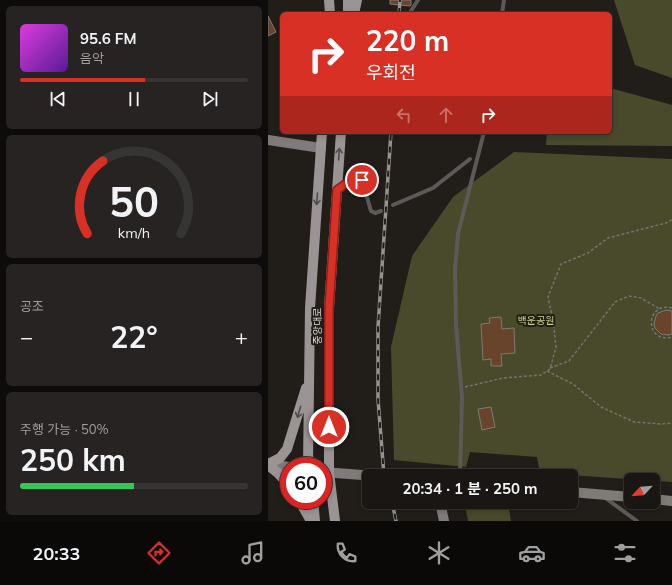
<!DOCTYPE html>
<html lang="ko">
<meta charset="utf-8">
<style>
:root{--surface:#191614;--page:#262322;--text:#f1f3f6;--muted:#9f9fa0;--line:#373534;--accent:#d93025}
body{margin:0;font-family:Mulish,"Noto Sans KR",sans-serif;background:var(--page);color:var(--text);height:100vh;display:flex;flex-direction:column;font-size:15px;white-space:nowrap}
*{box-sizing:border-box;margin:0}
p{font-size:13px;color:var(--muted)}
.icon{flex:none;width:22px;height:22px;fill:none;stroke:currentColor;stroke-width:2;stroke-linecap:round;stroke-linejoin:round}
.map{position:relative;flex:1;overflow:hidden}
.panel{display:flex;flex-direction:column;gap:6px;padding:6px;background:#0e0c0b;width:268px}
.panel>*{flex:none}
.banner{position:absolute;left:12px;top:12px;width:332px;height:122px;border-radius:6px;box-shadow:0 2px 6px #0003,0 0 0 1px var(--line);background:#d93025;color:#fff;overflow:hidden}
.needle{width:26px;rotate:244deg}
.tools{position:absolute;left:356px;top:473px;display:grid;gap:8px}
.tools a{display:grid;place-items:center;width:36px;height:36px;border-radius:6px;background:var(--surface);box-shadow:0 2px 6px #0003,0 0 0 1px var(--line);font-size:20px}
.speed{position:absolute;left:12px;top:457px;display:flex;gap:8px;font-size:20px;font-weight:700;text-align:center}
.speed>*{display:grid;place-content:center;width:52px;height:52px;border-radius:50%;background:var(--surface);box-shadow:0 2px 6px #0003,0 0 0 1px var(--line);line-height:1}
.speed .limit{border:6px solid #d22;background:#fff;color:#111}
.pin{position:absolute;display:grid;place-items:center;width:34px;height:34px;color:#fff;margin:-17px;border:2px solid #fff;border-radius:50%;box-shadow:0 1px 4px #0007}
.me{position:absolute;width:44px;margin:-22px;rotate:0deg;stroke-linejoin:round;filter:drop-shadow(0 0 3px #0008)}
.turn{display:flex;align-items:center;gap:14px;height:84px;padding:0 20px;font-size:18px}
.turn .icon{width:52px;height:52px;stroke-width:2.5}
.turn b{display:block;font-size:28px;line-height:34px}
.lanes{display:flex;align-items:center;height:38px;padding:0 20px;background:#0003;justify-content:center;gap:20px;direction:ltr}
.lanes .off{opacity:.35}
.big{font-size:30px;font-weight:700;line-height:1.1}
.panel .tile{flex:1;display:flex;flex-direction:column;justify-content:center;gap:6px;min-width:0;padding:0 14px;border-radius:6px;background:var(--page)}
.panel .dial{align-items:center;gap:0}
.dial svg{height:104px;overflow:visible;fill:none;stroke:var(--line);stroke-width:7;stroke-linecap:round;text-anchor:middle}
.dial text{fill:var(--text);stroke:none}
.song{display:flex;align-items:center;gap:12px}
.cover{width:48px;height:48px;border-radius:6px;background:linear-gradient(135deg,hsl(300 70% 55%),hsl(270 70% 35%))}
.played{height:4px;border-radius:2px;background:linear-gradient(90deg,var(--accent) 55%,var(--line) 55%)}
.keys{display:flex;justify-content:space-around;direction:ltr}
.heat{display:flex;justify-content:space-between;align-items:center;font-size:22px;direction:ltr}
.charge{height:6px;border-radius:3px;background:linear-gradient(90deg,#34c759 50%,var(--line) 0)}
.trip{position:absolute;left:94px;top:469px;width:216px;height:40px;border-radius:6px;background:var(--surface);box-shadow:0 2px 6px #0003,0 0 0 1px var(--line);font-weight:700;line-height:40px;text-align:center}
.tabs{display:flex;height:64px;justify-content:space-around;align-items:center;background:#0a0908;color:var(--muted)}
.tabs .icon{width:28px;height:28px}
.tabs .on{color:var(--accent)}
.tabs b{font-size:18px;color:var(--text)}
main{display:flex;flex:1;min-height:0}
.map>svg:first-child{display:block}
.green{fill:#484a2b}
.building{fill:#68442b;stroke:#807a76}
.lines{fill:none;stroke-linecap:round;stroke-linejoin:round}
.path{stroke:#75726f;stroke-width:1.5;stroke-dasharray:3 2;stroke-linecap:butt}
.lane{stroke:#5d5959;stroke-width:4}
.secondary{stroke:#807b7a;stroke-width:10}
.primary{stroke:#9b9494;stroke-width:10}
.rail-casing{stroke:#95928f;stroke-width:3.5}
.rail{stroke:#211e1a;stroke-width:2;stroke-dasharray:6;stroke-linecap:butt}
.oneway{stroke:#524d4b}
.route-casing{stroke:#8d1f18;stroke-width:10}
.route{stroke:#d93025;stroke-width:7}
.labels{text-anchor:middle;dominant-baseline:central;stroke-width:4;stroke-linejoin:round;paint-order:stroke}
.park-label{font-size:10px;fill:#c9cd86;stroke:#211e1a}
.street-label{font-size:10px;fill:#dedcd9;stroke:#211e1a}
</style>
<main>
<section class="panel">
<div class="tile">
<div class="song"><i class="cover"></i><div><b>95.6 FM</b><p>음악</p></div></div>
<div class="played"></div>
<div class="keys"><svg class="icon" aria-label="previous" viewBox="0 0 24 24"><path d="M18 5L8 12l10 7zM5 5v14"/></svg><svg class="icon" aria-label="pause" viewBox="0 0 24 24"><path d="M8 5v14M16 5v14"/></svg><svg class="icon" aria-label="next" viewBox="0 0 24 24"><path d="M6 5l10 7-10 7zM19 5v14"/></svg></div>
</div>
<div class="tile dial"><svg viewBox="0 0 100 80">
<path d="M14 69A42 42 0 1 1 86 69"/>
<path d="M14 69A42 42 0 0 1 26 13" stroke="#d93025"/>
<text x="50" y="56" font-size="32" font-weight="700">50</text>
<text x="50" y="72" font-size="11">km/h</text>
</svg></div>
<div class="tile"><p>공조</p>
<div class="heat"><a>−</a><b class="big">22°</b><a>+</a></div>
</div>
<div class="tile"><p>주행 가능 · 50%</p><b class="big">250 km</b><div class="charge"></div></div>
</section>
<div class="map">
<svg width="404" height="521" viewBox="0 0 404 521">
<rect width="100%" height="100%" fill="#211e1a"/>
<path class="green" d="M346 0H404V78L367 65Z
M342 88 404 105V146L278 145 279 132H342Z
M246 152 404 159V482L272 473 269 457 202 452 198 467 126 460 123 347 144 256 185 197Z
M240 503 243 521H200L198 510Z"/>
<path class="building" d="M122 0H143V5L142 6 122 4Z
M0 16 8 32 0 36Z
M398 310 404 311V334L400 335 393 334 387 328 386 324 388 316 390 313Z
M233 317 234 329 246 328 247 353 233 354 234 366H223V359L215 360 213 324 222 323 221 318Z
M223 407 227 427 214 430 210 409Z"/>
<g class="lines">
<path class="path" d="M404 308C377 301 376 344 404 337
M282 368 301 361 347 302 361 296 373 298 392 309
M279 371 305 384 333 407 366 422 393 424 404 423
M197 387 235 378 273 375 282 369 288 347 285 320 280 297 293 264 320 253 340 238 398 223 404 220"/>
<path class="lane" d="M141 14 150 0
M234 14 236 0
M71 188 90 175 94 180 103 211 107 213 113 211
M125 205 165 188 202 159
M192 476 194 397 188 325 187 269 190 234 216 132
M336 497 369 521"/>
<path class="secondary" d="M0 140 53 148
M0 464 21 467
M55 472 107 476
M303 492 363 497
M385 499 404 501
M172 502 176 521"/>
<path class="primary" d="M61 0 62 14
M80 14V0
M86 14 89 0
M0 464 12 458 19 449 38 388
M0 465 10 473 21 485
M40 466 42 308 54 132
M31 500 43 521
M45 500 47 521
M67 521 61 472V308L73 132"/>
<defs>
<path id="rail" d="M131 14 132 0
M116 476 110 399V327L123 132
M124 502 128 521"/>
</defs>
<use href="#rail" class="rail-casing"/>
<use href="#rail" class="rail"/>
</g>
<defs><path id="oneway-shaft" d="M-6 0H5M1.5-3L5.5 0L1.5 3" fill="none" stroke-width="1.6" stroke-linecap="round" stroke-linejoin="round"/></defs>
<g class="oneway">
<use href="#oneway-shaft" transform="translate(71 154) rotate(-86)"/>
<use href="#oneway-shaft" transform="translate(49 199) rotate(94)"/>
<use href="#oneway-shaft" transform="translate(31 412) rotate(106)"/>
</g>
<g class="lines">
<defs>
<path id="route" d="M61 427V308L69 190 90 175 94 180"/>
</defs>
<use href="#route" class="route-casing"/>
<use href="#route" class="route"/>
</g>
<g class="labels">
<g class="park-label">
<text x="268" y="320">백운공원</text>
</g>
<g class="street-label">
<text transform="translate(49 326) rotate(-90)">중앙대로</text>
</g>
</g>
</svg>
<div class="tools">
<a><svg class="needle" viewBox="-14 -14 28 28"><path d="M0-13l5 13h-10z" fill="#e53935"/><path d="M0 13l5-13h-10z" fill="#9f9fa0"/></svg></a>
</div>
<div class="speed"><div class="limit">60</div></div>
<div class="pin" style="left:94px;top:180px;background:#d93025"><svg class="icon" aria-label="arrive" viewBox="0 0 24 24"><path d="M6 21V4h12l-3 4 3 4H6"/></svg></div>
<svg class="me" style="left:61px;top:427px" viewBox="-20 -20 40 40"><circle r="17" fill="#d93025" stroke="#fff" stroke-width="3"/><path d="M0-11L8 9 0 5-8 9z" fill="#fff"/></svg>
<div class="trip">20:34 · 1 분 · 250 m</div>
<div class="banner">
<div class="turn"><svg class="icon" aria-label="right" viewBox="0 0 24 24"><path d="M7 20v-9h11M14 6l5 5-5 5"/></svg><div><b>220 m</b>우회전</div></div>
<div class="lanes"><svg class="icon off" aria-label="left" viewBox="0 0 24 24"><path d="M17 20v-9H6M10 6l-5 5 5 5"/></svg><svg class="icon off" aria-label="ahead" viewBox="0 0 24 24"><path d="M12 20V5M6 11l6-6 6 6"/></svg><svg class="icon" aria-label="right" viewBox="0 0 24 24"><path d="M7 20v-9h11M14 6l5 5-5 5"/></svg></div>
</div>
</div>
</main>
<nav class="tabs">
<b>20:33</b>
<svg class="icon on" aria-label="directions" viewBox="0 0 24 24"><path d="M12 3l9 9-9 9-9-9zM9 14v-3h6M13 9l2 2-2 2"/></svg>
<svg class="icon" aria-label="music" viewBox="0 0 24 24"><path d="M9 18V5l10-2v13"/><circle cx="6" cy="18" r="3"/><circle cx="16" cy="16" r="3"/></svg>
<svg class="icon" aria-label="phone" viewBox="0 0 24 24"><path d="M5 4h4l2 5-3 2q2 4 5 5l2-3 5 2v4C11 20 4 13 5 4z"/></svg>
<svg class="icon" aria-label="climate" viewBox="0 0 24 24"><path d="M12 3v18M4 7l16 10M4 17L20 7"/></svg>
<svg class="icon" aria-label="car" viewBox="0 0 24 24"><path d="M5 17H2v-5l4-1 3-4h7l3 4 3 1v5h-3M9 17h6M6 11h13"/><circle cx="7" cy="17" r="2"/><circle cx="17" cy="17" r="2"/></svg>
<svg class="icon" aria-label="filters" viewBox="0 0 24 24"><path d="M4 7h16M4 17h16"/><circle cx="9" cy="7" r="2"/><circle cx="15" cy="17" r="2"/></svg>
</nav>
